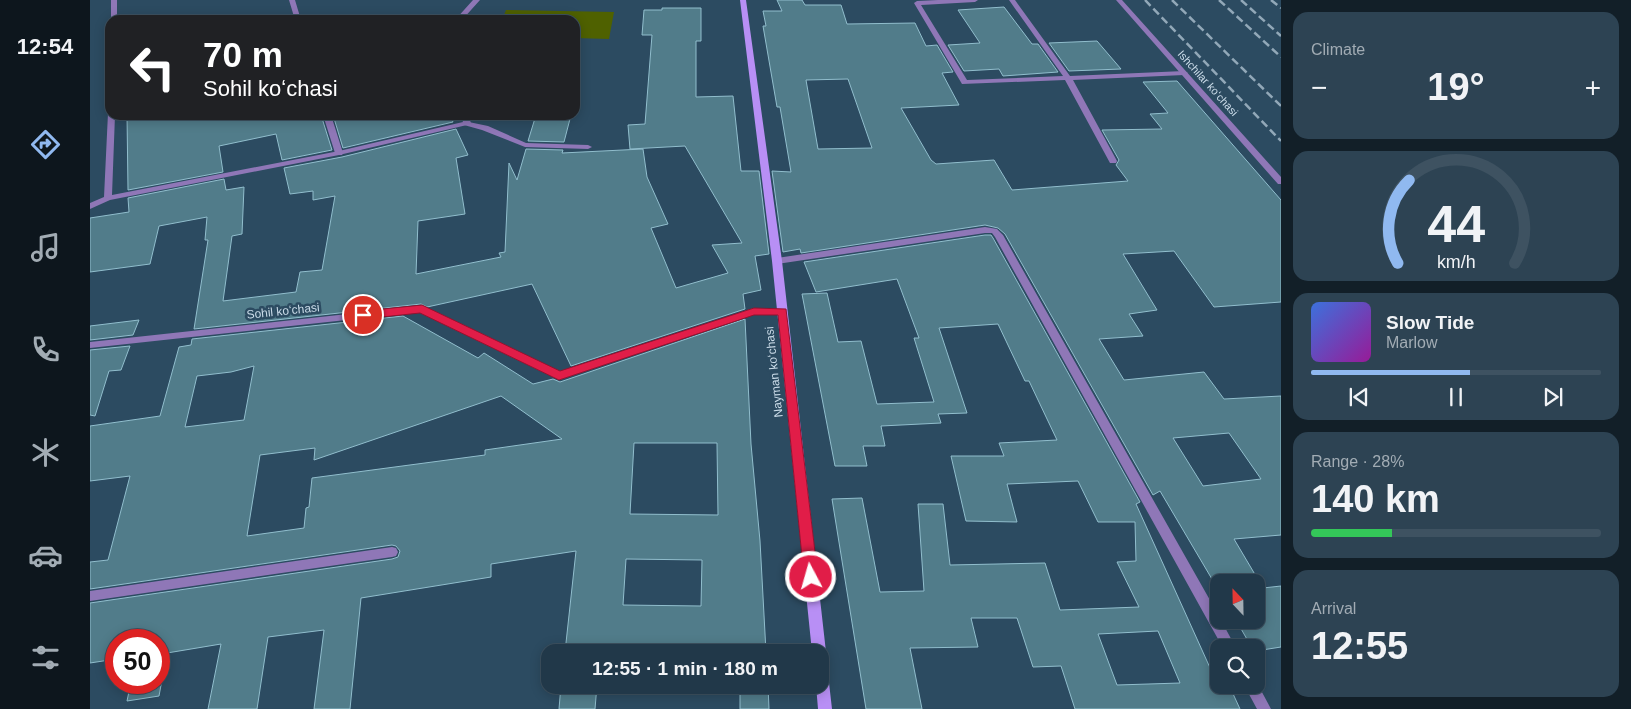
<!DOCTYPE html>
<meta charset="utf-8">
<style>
:root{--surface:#213849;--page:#2d4353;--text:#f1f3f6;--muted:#a2acb4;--line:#3e5261;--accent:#90b9f0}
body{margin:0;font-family:Arial,sans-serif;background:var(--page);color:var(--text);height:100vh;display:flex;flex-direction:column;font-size:19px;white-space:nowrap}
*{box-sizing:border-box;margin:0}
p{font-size:16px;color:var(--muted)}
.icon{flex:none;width:28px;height:28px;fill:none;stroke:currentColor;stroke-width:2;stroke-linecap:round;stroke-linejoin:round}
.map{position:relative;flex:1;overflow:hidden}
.sheet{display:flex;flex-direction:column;gap:12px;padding:12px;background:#121f28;width:350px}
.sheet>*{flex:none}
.hud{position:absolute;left:15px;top:15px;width:475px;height:105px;border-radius:15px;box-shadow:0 2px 12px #0003,0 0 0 1px var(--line);background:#202124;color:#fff;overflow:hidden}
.needle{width:32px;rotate:338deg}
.controls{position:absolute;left:1120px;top:574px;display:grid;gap:10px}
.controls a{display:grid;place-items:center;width:55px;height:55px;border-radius:10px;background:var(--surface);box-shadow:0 2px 12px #0003,0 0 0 1px var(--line);font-size:25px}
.speed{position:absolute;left:15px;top:629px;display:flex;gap:10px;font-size:25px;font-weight:700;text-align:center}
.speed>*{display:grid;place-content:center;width:65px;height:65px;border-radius:50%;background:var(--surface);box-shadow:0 2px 12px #0003,0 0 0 1px var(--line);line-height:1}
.speed .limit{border:8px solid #d22;background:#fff;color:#111}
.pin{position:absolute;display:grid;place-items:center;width:42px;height:42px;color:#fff;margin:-21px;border:2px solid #fff;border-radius:50%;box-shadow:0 1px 5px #0007}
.me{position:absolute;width:55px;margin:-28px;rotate:354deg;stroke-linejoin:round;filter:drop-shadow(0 0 4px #0008)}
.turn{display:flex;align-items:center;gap:18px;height:105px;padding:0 15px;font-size:22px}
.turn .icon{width:65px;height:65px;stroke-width:2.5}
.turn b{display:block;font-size:35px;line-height:42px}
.big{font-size:38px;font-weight:600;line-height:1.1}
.sheet .widget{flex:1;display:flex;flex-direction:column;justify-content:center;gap:8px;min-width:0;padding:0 18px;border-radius:15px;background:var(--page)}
.sheet .dial{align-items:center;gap:0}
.dial svg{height:130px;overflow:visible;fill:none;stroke:var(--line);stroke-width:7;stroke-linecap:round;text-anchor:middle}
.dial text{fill:var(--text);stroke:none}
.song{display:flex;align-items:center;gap:15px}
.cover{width:60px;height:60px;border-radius:8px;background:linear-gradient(135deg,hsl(220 70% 55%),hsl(300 70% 35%))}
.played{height:5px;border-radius:2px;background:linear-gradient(90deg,var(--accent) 55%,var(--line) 55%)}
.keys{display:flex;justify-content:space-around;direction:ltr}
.heat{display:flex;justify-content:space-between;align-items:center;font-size:28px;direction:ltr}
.charge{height:8px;border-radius:4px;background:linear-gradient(90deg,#34c759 28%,var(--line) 0)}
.trip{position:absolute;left:451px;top:644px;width:288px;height:50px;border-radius:15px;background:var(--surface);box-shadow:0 2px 12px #0003,0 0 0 1px var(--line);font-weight:600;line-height:50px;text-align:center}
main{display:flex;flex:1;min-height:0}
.tabs{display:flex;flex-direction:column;width:90px;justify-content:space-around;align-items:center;background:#0d161d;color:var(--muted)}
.tabs .icon{width:35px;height:35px}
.tabs .selected{color:var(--accent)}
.tabs b{font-size:22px;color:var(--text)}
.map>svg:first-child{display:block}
.green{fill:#4f6100}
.building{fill:#517c8a;stroke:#91becd;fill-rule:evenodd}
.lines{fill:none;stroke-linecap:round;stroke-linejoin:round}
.service{fill:#8f77b7;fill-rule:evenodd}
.minor{fill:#8f77b7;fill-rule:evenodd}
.secondary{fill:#b88ff5;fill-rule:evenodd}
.rail{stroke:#92a8b8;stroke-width:2.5;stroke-dasharray:8 4;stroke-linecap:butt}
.route{fill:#e11d48;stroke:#92132f}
.labels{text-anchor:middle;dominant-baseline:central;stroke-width:5;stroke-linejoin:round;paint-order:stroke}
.far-street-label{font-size:11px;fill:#cadbe8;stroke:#2c4b61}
.street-label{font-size:12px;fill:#cadbe8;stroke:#2c4b61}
</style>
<main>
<nav class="tabs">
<b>12:54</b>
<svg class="icon selected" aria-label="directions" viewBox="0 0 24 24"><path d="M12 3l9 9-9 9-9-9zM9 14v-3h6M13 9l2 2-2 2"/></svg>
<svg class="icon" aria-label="music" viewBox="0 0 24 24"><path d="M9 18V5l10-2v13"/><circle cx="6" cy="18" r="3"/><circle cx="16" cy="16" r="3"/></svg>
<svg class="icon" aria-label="phone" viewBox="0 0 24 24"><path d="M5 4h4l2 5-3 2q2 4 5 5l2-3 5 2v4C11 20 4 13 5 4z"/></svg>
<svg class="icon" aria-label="climate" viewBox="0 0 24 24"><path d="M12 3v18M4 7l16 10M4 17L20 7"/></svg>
<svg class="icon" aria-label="car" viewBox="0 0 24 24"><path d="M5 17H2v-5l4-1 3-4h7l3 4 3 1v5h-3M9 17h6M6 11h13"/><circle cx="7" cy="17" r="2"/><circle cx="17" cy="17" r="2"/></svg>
<svg class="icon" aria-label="filters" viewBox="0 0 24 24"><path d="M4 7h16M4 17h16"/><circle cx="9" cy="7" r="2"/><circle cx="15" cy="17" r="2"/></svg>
</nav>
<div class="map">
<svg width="1191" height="709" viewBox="0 0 1191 709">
<rect width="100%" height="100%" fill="#2c4b61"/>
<path class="green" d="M416 10 524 12 519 39 485 38V20H412Z"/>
<path class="building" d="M687 0H712L715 5H751L757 24 825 23 836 46 847 45 863 72 852 73 869 105 811 108 841 160 846 164 904 160 922 190 1038 181 1026 165 1029 160 1012 130 1072 129 1060 114 1078 113 1053 82 1087 81 1191 200V302L1124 307 1084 251 1033 254 1067 310 1039 314 1053 336 1009 339 1034 380 1114 372 1134 399 1191 396V535L1144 539 1173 588 1191 586V647L1166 651V648H1162L1146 620H1166V582H1129V591L1070 491 1063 495 915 234 908 228 895 225 711 253 710 249 693 252 682 171 701 172 690 107H687L673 26H676L673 11H692ZM758 79 782 148 728 149 716 80ZM1139 433 1171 479 1113 486 1083 438Z
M914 7 942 44H948L968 72 913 76 909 69 874 71 858 45 890 43 868 10Z
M572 8H611V41H606V97L643 96 651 171H669L679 254 665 256 671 290 653 294 655 309 481 366 442 284 337 307 331 304 104 329 118 240H115L117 217 69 226 60 264 0 272V218L39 212 38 198 134 179 136 190 154 187 152 234 142 236 133 301 206 292 210 272 232 270 245 196 223 200V191L200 194 194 168 252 157 366 129 378 155 366 158 375 214 328 221 326 274 411 257 409 253 415 252 419 163 427 180 436 149 473 150 472 153 553 149 557 177 578 224 561 228 586 288 638 273 622 245 652 243 595 146 540 149 538 125 555 124 562 35H552L554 10H572Z
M1007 41 1031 69 979 71 959 43Z
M37 115H231L242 150 192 160 186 134 129 146 133 172 38 190Z
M243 115H360L363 122 253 148Z
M446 115H481L474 142 438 141Z
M895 235H901L903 238 1050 502 1046 504 1126 681H1129V685H1139L1150 709H985L971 666 943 667 927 618H881L888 647 820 648 832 709H776L742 499 772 498 790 592 834 591 828 504H853L860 565 955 563 970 610 1049 607 1027 562 1046 561 1045 522H1008L988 481 917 484 927 522 876 521 861 456H914L909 443 967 440 939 381H935L908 324 849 328 877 413 848 414 851 423 791 426 795 446H773L777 466H745L712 294 737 293 748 342 771 341 787 404 844 402 824 338H829L807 279 726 292 714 262ZM1068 631 1090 683 1027 685 1008 634Z
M313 316 388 358 394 353 443 384 463 379 470 382 655 319 661 444 670 541 676 652H475L486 551 401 564V577L271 598 260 709H224L234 630 178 637 167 709H118L131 644 77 653 69 696 37 701 41 682H69V640H26V659L0 663V603L302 559 308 557 310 551 306 546 302 545 0 589V562L18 560 40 476 0 481V426L70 416 89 347 101 345 102 339ZM164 366 154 420 95 427 107 376 141 372ZM411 396 472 439 395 450V455L222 478 219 507 216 508 214 528 157 536 170 455 225 448 224 460ZM544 443H627L628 515 540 514ZM536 559 612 560 611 606 533 605Z
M49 320 43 335 0 340V326Z
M40 346 31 370 19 371 5 416 0 415V350Z
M471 685H507L505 709H469Z
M581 685H678L679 709H650V692L581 691Z"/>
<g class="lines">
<path class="service" d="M199 0H205L211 20H205Z
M848 0H888L885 2 831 5 877 80 973 76 919 0H925L980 76 1094 71 1098 73 1094 75 983 80 1027 161 1026 163H1020L975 80 872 84 824 3 827 1Z
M233 115H241L253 153 252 155H249L245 153Z
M374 121 398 126 436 143 498 145 502 147 498 149 435 147 392 130 374 125Z
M302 547 306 548 308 552 306 556 302 557 0 601V591Z"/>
<path class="minor" d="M21 0H27V20H21Z
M383 0H390L372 20H365Z
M1026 0H1032L1191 177V184H1188Z
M18 113 25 115 22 195 249 151 373 122 370 115H378L381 123 377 125 249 155 20 200 0 209V203L14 197Z
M895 227 907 229 913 235 1129 616V620H1131L1146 648H1133L905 237 902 233H895L687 264 682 261 687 258Z
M331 306 470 372 664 308 693 309 698 312 693 315 665 314 469 380 330 312 0 348V342Z
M1166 681 1181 709H1167L1154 685H1166Z"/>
<path class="secondary" d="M650 0H656L692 261 736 652 734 656 730 658V652H722L682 261Z
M730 659 735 661 737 665 742 709H728L726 685H730Z"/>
<path class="rail" d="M1055 0 1191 141
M1082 0 1191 106
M1129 0 1191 57
M1151 0 1191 36
M1181 0 1191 8"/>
</g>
<path class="route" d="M332 305 470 371 664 308 696 309 728 577 726 581 721 583 716 581 714 577 688 315H664L469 380 330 313 273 319 268 315 273 311Z"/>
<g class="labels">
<g class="far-street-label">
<text transform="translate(1118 83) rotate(48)">Ishchilar koʻchasi</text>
</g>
<g class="street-label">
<text transform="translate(193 311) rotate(-6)">Sohil koʻchasi</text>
<text transform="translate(684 372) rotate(-96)">Nayman koʻchasi</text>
</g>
</g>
</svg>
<div class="controls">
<a><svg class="needle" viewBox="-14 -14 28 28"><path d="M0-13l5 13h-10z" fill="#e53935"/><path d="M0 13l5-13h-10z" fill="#a2acb4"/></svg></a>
<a><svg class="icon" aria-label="search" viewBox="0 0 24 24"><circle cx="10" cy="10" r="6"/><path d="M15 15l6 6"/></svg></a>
</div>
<div class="speed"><div class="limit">50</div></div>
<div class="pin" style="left:273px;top:315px;background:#d93025"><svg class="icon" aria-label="arrive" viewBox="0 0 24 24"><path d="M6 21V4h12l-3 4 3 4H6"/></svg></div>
<svg class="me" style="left:721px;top:577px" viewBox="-20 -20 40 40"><circle r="17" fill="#e11d48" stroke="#fff" stroke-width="3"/><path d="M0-11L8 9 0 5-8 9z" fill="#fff"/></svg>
<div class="trip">12:55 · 1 min · 180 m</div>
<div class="hud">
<div class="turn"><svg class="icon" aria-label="left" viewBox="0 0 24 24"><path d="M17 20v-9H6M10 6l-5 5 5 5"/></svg><div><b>70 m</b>Sohil koʻchasi</div></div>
</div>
</div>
<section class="sheet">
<div class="widget"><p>Climate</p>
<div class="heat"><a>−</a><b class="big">19°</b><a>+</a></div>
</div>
<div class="widget dial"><svg viewBox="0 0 100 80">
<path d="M14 69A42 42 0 1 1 86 69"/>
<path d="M14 69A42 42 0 0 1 21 18" stroke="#90b9f0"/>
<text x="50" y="56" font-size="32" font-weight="700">44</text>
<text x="50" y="72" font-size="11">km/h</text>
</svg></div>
<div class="widget">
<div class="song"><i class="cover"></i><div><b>Slow Tide</b><p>Marlow</p></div></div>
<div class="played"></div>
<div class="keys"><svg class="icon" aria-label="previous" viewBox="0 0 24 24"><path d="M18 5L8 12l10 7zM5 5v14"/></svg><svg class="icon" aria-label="pause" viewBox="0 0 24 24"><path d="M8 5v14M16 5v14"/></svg><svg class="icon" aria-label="next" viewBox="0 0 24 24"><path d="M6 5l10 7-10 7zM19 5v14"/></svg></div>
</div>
<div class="widget"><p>Range · 28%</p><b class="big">140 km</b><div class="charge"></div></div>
<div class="widget"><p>Arrival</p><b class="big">12:55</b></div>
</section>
</main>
